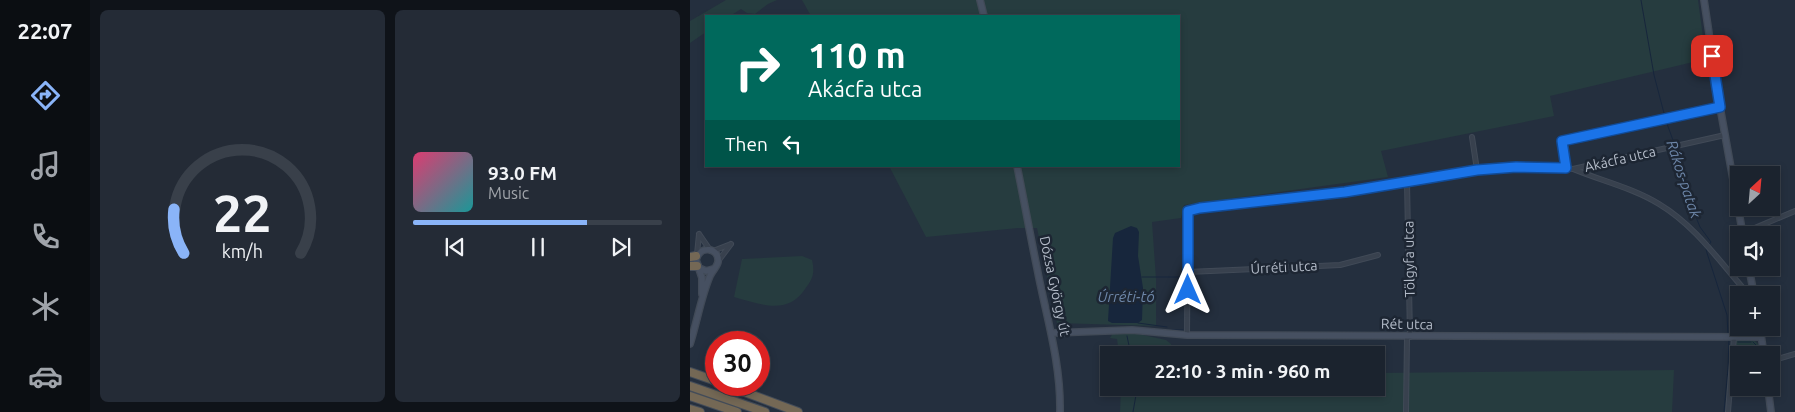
<!DOCTYPE html>
<meta charset="utf-8">
<style>
:root{--surface:#1b232e;--page:#242b36;--text:#f1f3f6;--muted:#a0a4aa;--line:#39404a;--accent:#8ab4f8}
body{margin:0;font-family:Ubuntu,sans-serif;background:var(--page);color:var(--text);height:100vh;display:flex;flex-direction:column;font-size:19px;white-space:nowrap}
*{box-sizing:border-box;margin:0}
p{font-size:16px;color:var(--muted)}
.icon{flex:none;width:28px;height:28px;fill:none;stroke:currentColor;stroke-width:2;stroke-linecap:round;stroke-linejoin:round}
.map{position:relative;flex:1;overflow:hidden}
.side{display:flex;flex-direction:column;gap:10px;padding:10px;background:#0f1319;width:600px}
.side>*{flex:none}
.hud{position:absolute;left:15px;top:15px;width:475px;height:152px;border-radius:0px;box-shadow:0 2px 8px #0003,0 0 0 1px var(--line);background:#00695c;color:#fff;overflow:hidden}
.needle{width:32px;rotate:26deg}
.tools{position:absolute;left:1040px;top:166px;display:grid;gap:10px}
.tools a{display:grid;place-items:center;width:50px;height:50px;border-radius:0px;background:var(--surface);box-shadow:0 2px 8px #0003,0 0 0 1px var(--line);font-size:25px}
.speed{position:absolute;left:15px;top:331px;display:flex;gap:10px;font-size:25px;font-weight:700;text-align:center}
.speed>*{display:grid;place-content:center;width:65px;height:65px;border-radius:50%;background:var(--surface);box-shadow:0 2px 8px #0003,0 0 0 1px var(--line);line-height:1}
.speed .limit{border:8px solid #d22;background:#fff;color:#111}
.pin{position:absolute;display:grid;place-items:center;width:42px;height:42px;color:#fff;margin:-21px;border-radius:10px;box-shadow:0 2px 8px #0006}
.me{position:absolute;width:55px;margin:-28px;rotate:0deg;stroke-linejoin:round;filter:drop-shadow(0 0 4px #0008)}
.turn{display:flex;align-items:center;gap:18px;height:105px;padding:0 20px;font-size:22px}
.turn .icon{width:65px;height:65px;stroke-width:2.5}
.turn b{display:block;font-size:35px;line-height:42px}
.then{display:flex;align-items:center;height:48px;padding:0 20px;background:#0003;gap:10px;font-size:19px}
.side .widget{flex:1;display:flex;flex-direction:column;justify-content:center;gap:8px;min-width:0;padding:0 18px;border-radius:8px;background:var(--page)}
.side .dial{align-items:center;gap:0}
.dial svg{height:130px;overflow:visible;fill:none;stroke:var(--line);stroke-width:7;stroke-linecap:round;text-anchor:middle}
.dial text{fill:var(--text);stroke:none}
.song{display:flex;align-items:center;gap:15px}
.cover{width:60px;height:60px;border-radius:8px;background:linear-gradient(135deg,hsl(340 70% 55%),hsl(180 70% 35%))}
.played{height:5px;border-radius:2px;background:linear-gradient(90deg,var(--accent) 70%,var(--line) 70%)}
.keys{display:flex;justify-content:space-around;direction:ltr}
.side .tiles{flex:1;display:grid;gap:10px;grid-template-columns:repeat(2,1fr)}
.trip{position:absolute;left:410px;top:346px;width:285px;height:50px;border-radius:0px;background:var(--surface);box-shadow:0 2px 8px #0003,0 0 0 1px var(--line);font-weight:700;line-height:50px;text-align:center}
main{display:flex;flex:1;min-height:0}
.menu{display:flex;flex-direction:column;width:90px;justify-content:space-around;align-items:center;background:#0b0e12;color:var(--muted)}
.menu .icon{width:35px;height:35px}
.menu .on{color:var(--accent)}
.menu b{font-size:22px;color:var(--text)}
.map>svg:first-child{display:block}
.green{fill:#263c3f}
.water{fill:#17263c}
.lines{fill:none;stroke-linecap:round;stroke-linejoin:round}
.stream{stroke:#17263c;stroke-width:1}
.street-casing{stroke:#414a57;stroke-width:6}
.secondary-casing{stroke:#414a57;stroke-width:8}
.highway-casing{stroke:#434c59;stroke-width:10}
.street{stroke:#38414e;stroke-width:4}
.secondary{stroke:#465061;stroke-width:5.5}
.highway{stroke:#746855;stroke-width:8}
.route-casing{stroke:#114b97;stroke-width:12}
.route{stroke:#1a73e8;stroke-width:9}
.labels{text-anchor:middle;dominant-baseline:central;stroke-width:5;stroke-linejoin:round;paint-order:stroke}
.street-label{font-size:14px;fill:#b4bcc9;stroke:#1d2633}
.water-label{font-size:15px;font-style:italic;fill:#6d86a8;stroke:#1d2633}
</style>
<main>
<nav class="menu">
<b>22:07</b>
<svg class="icon on" aria-label="directions" viewBox="0 0 24 24"><path d="M12 3l9 9-9 9-9-9zM9 14v-3h6M13 9l2 2-2 2"/></svg>
<svg class="icon" aria-label="music" viewBox="0 0 24 24"><path d="M9 18V5l10-2v13"/><circle cx="6" cy="18" r="3"/><circle cx="16" cy="16" r="3"/></svg>
<svg class="icon" aria-label="phone" viewBox="0 0 24 24"><path d="M5 4h4l2 5-3 2q2 4 5 5l2-3 5 2v4C11 20 4 13 5 4z"/></svg>
<svg class="icon" aria-label="climate" viewBox="0 0 24 24"><path d="M12 3v18M4 7l16 10M4 17L20 7"/></svg>
<svg class="icon" aria-label="car" viewBox="0 0 24 24"><path d="M5 17H2v-5l4-1 3-4h7l3 4 3 1v5h-3M9 17h6M6 11h13"/><circle cx="7" cy="17" r="2"/><circle cx="17" cy="17" r="2"/></svg>
</nav>
<section class="side">
<div class="tiles">
<div class="widget dial"><svg viewBox="0 0 100 80">
<path d="M14 69A42 42 0 1 1 86 69"/>
<path d="M14 69A42 42 0 0 1 8 42" stroke="#8ab4f8"/>
<text x="50" y="56" font-size="32" font-weight="700">22</text>
<text x="50" y="72" font-size="11">km/h</text>
</svg></div>
<div class="widget">
<div class="song"><i class="cover"></i><div><b>93.0 FM</b><p>Music</p></div></div>
<div class="played"></div>
<div class="keys"><svg class="icon" aria-label="previous" viewBox="0 0 24 24"><path d="M18 5L8 12l10 7zM5 5v14"/></svg><svg class="icon" aria-label="pause" viewBox="0 0 24 24"><path d="M8 5v14M16 5v14"/></svg><svg class="icon" aria-label="next" viewBox="0 0 24 24"><path d="M6 5l10 7-10 7zM19 5v14"/></svg></div>
</div>
</div>
</section>
<div class="map">
<svg width="1105" height="412" viewBox="0 0 1105 412">
<rect width="100%" height="100%" fill="#242f3e"/>
<path class="green" d="M36 0H87L78 4 65 14 57 13 51 9 40 16H16V32L0 43V21Z
M112 0H1008L1016 59 860 96 864 116 691 151 698 177 494 205 491 218 462 222 466 279V326L367 323 347 228H328L236 237 199 166H489V16H121Z
M112 256 122 260C125 273 123 279 115 289 97 316 70 304 44 297L52 259Z
M439 332 476 340 481 344V355H429L427 339 420 338 423 333Z
M1050 339 1065 341 1069 345 1070 355H1049V360H1045L1046 341Z
M984 370 982 412H430L431 388H686V373Z"/>
<path class="water" d="M441 226 447 228 449 232 448 256 453 288 452 320 448 323H422L418 321 423 238 425 233Z"/>
<g class="lines">
<path class="stream" d="M951 0 964 75 975 117
M976 121 984 143 994 188 1010 227 1021 242 1016 249 1017 253 1037 315 1038 335
M452 277H491
M448 323 477 327
M482 330H493
M437 336 441 355
M1048 342H1061
M1063 342 1067 346 1069 355
M443 412 446 395 445 388
M1034 412 1038 368 1039 339"/>
<defs>
<path id="street" d="M782 137 787 170
M876 168 873 141 1030 107
M883 169C912 181 943 188 969 204 1004 225 1027 258 1053 288L1063 289
M717 182 720 337
M1053 233 1105 211
M9 234 20 250
M23 251 41 244
M7 254 9 234
M29 260 41 244
M498 272 650 265 688 255
M497 335 498 211 510 208 655 192 787 170 854 166 883 169 1035 135
M1081 361 1105 354
M716 412 717 337
M1038 412 1044 337"/>
<path id="secondary" d="M290 0 294 16
M1014 0 1030 107 1053 235
M327 166C334 200 340 234 347 268 356 316 371 362 370 412
M1059 268 1064 295
M9 269 12 278V294
M1070 328 1074 355
M362 333 442 330 497 335 1071 337
M0 344C7 322 11 297 20 276 22 271 27 267 28 262 30 248 10 244 6 260L9 268 16 271 23 269
M1078 388 1081 412"/>
<path id="highway" d="M0 257 6 256
M0 266H7
M0 372 26 381
M36 385 108 412
M0 386 75 412
M0 396 47 412
M0 409 10 412"/>
</defs>
<use href="#street" class="street-casing"/>
<use href="#secondary" class="secondary-casing"/>
<use href="#highway" class="highway-casing"/>
<use href="#street" class="street"/>
<use href="#secondary" class="secondary"/>
<use href="#highway" class="highway"/>
</g>
<g class="lines">
<defs>
<path id="route" d="M498 290V211L510 208 655 192 787 170 826 167 876 168 872 141 1030 107 1022 56"/>
</defs>
<use href="#route" class="route-casing"/>
<use href="#route" class="route"/>
</g>
<g class="labels">
<g class="street-label">
<text transform="translate(930 159) rotate(-13)">Akácfa utca</text>
<text transform="translate(719 259) rotate(-91)">Tölgyfa utca</text>
<text transform="translate(594 267) rotate(-3)">Úrréti utca</text>
<text transform="translate(365 286) rotate(78)">Dózsa György út</text>
<text transform="translate(717 324) rotate(1)">Rét utca</text>
</g>
<g class="water-label">
<text transform="translate(994 179) rotate(72)">Rákos-patak</text>
<text x="436" y="296">Úrréti-tó</text>
</g>
</g>
</svg>
<div class="tools">
<a><svg class="needle" viewBox="-14 -14 28 28"><path d="M0-13l5 13h-10z" fill="#e53935"/><path d="M0 13l5-13h-10z" fill="#a0a4aa"/></svg></a>
<a><svg class="icon" aria-label="sound" viewBox="0 0 24 24"><path d="M4 9h4l5-4v14l-5-4H4zM17 9q2 3 0 6"/></svg></a>
<a>+</a>
<a>−</a>
</div>
<div class="speed"><div class="limit">30</div></div>
<div class="pin" style="left:1022px;top:56px;background:#d93025"><svg class="icon" aria-label="arrive" viewBox="0 0 24 24"><path d="M6 21V4h12l-3 4 3 4H6"/></svg></div>
<svg class="me" style="left:498px;top:290px" viewBox="-20 -20 40 40"><path d="M0-17L14 15 0 8-14 15z" fill="#1a73e8" stroke="#fff" stroke-width="4"/></svg>
<div class="trip">22:10 · 3 min · 960 m</div>
<div class="hud">
<div class="turn"><svg class="icon" aria-label="right" viewBox="0 0 24 24"><path d="M7 20v-9h11M14 6l5 5-5 5"/></svg><div><b>110 m</b>Akácfa utca</div></div>
<div class="then">Then<svg class="icon" aria-label="left" viewBox="0 0 24 24"><path d="M17 20v-9H6M10 6l-5 5 5 5"/></svg></div>
</div>
</div>
</main>
